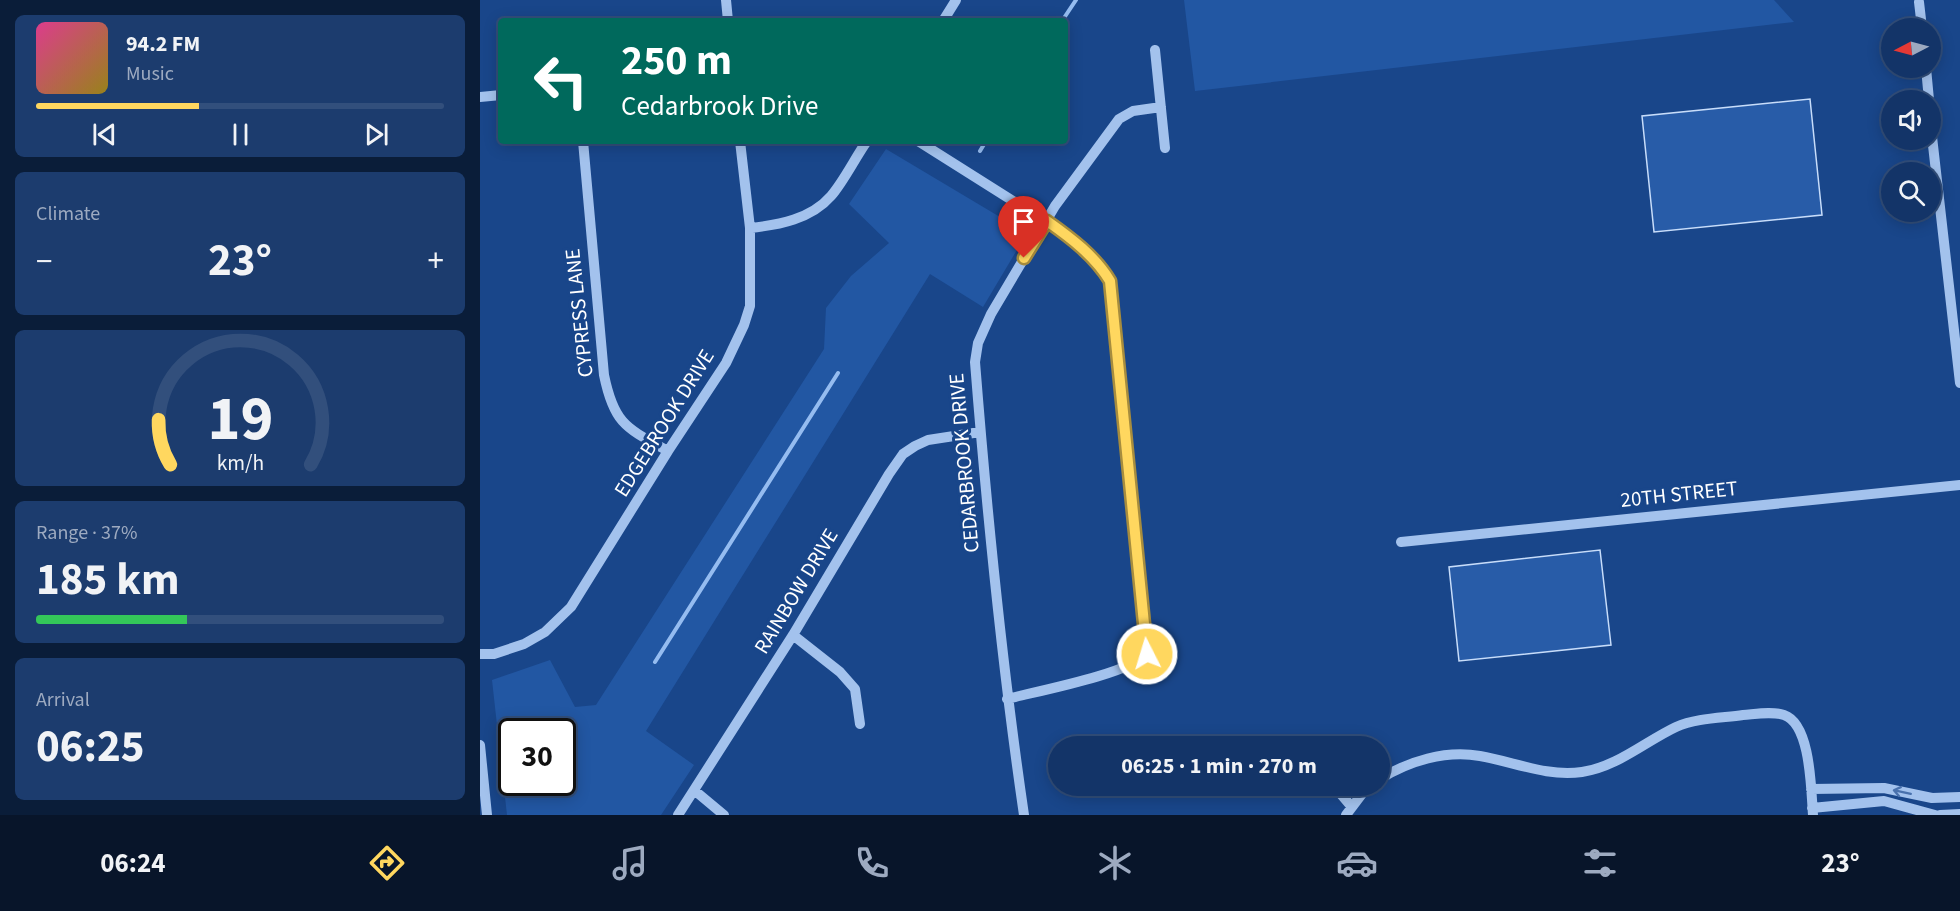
<!DOCTYPE html>
<meta charset="utf-8">
<style>
:root{--surface:#133468;--page:#1c3c6e;--text:#f1f3f6;--muted:#9daac0;--line:#324f7c;--accent:#ffd75f}
body{margin:0;font-family:"Source Sans 3",sans-serif;background:var(--page);color:var(--text);height:100vh;display:flex;flex-direction:column;font-size:22px;white-space:nowrap}
*{box-sizing:border-box;margin:0}
p{font-size:20px;color:var(--muted)}
.icon{flex:none;width:33px;height:33px;fill:none;stroke:currentColor;stroke-width:2;stroke-linecap:round;stroke-linejoin:round}
.map{position:relative;flex:1;overflow:hidden}
.details{display:flex;flex-direction:column;gap:15px;padding:15px;background:#0a1d39;width:480px}
.details>*{flex:none}
.banner{position:absolute;left:18px;top:18px;width:570px;height:126px;border-radius:6px;box-shadow:0 3px 15px #0003,0 0 0 2px var(--line);background:#00695c;color:#fff;overflow:hidden}
.needle{width:39px;rotate:264deg}
.fabs{position:absolute;left:1401px;top:18px;display:grid;gap:12px}
.fabs a{display:grid;place-items:center;width:60px;height:60px;border-radius:50%;background:var(--surface);box-shadow:0 3px 15px #0003,0 0 0 2px var(--line);font-size:30px}
.speed{position:absolute;left:18px;top:718px;display:flex;gap:12px;font-size:30px;font-weight:700;text-align:center}
.speed>*{display:grid;place-content:center;width:78px;height:78px;border-radius:50%;background:var(--surface);box-shadow:0 3px 15px #0003,0 0 0 2px var(--line);line-height:1}
.speed .limit{border:3px solid #111;border-radius:9px;background:#fff;color:#111}
.pin{position:absolute;display:grid;place-items:center;width:51px;height:51px;color:#fff;margin:-62px -26px;border-radius:50% 50% 50% 0;rotate:-45deg;box-shadow:0 0 6px #0007}
.pin .icon{rotate:45deg}
.me{position:absolute;width:66px;margin:-33px;rotate:355deg;stroke-linejoin:round;filter:drop-shadow(0 0 4px #0008)}
.turn{display:flex;align-items:center;gap:21px;height:126px;padding:0 24px;font-size:27px}
.turn .icon{width:78px;height:78px;stroke-width:2.5}
.turn b{display:block;font-size:42px;line-height:51px}
.big{font-size:45px;font-weight:700;line-height:1.1}
.details .tile{flex:1;display:flex;flex-direction:column;justify-content:center;gap:9px;min-width:0;padding:0 21px;border-radius:9px;background:var(--page)}
.details .dial{align-items:center;gap:0}
.dial svg{height:156px;overflow:visible;fill:none;stroke:var(--line);stroke-width:7;stroke-linecap:round;text-anchor:middle}
.dial text{fill:var(--text);stroke:none}
.song{display:flex;align-items:center;gap:18px}
.cover{width:72px;height:72px;border-radius:9px;background:linear-gradient(135deg,hsl(330 70% 55%),hsl(50 70% 35%))}
.played{height:6px;border-radius:3px;background:linear-gradient(90deg,var(--accent) 40%,var(--line) 40%)}
.keys{display:flex;justify-content:space-around;direction:ltr}
.heat{display:flex;justify-content:space-between;align-items:center;font-size:33px;direction:ltr}
.charge{height:9px;border-radius:4px;background:linear-gradient(90deg,#34c759 37%,var(--line) 0)}
.trip{position:absolute;left:568px;top:736px;width:342px;height:60px;border-radius:30px;background:var(--surface);box-shadow:0 3px 15px #0003,0 0 0 2px var(--line);font-weight:700;line-height:60px;text-align:center}
.tab-bar{display:flex;height:96px;justify-content:space-around;align-items:center;background:#08152a;color:var(--muted)}
.tab-bar .icon{width:42px;height:42px}
.tab-bar .active{color:var(--accent)}
.tab-bar b{font-size:27px;color:var(--text)}
main{display:flex;flex:1;min-height:0}
.map>svg:first-child{display:block}
.green{fill:#2257a3;fill-rule:evenodd}
.lines{fill:none;stroke-linecap:round;stroke-linejoin:round}
.stream{stroke:#95bcf0;stroke-width:4}
.building{fill:#285ca8;stroke:#c8ddfa;stroke-width:1.5}
.minor{stroke:#a3c2ed;stroke-width:10}
.oneway{stroke:#4971ad}
.route-casing{stroke:#a68c3e;stroke-width:15}
.route{stroke:#ffd75f;stroke-width:10}
.labels{text-anchor:middle;dominant-baseline:central;stroke-width:6;stroke-linejoin:round;paint-order:stroke}
.street-label{font-size:21px;fill:#fff;stroke:#19468a}
</style>
<main>
<section class="details">
<div class="tile">
<div class="song"><i class="cover"></i><div><b>94.2 FM</b><p>Music</p></div></div>
<div class="played"></div>
<div class="keys"><svg class="icon" aria-label="previous" viewBox="0 0 24 24"><path d="M18 5L8 12l10 7zM5 5v14"/></svg><svg class="icon" aria-label="pause" viewBox="0 0 24 24"><path d="M8 5v14M16 5v14"/></svg><svg class="icon" aria-label="next" viewBox="0 0 24 24"><path d="M6 5l10 7-10 7zM19 5v14"/></svg></div>
</div>
<div class="tile"><p>Climate</p>
<div class="heat"><a>−</a><b class="big">23°</b><a>+</a></div>
</div>
<div class="tile dial"><svg viewBox="0 0 100 80">
<path d="M14 69A42 42 0 1 1 86 69"/>
<path d="M14 69A42 42 0 0 1 8 46" stroke="#ffd75f"/>
<text x="50" y="56" font-size="32" font-weight="700">19</text>
<text x="50" y="72" font-size="11">km/h</text>
</svg></div>
<div class="tile"><p>Range · 37%</p><b class="big">185 km</b><div class="charge"></div></div>
<div class="tile"><p>Arrival</p><b class="big">06:25</b></div>
</section>
<div class="map">
<svg width="1480" height="815" viewBox="0 0 1480 815">
<rect width="100%" height="100%" fill="#19468a"/>
<path class="green" d="M704 0H1294L1314 22 715 91Z
M406 149 547 233 503 307 450 274 166 731 214 765 181 815H27L12 680 70 660 95 707 116 705 344 349 346 308 371 276 409 243 369 204ZM32 732H82V783H32Z"/>
<g class="lines">
<path class="stream" d="M582 21 596 0
M500 151 506 141
M175 662 358 373"/>
</g>
<path class="building" d="M1330 99 1342 215 1174 232 1162 116Z
M1120 550 1131 645 979 661 969 567Z"/>
<g class="lines">
<path class="minor" d="M246 0 248 21
M1439 2 1442 28
M463 21 476 0
M675 50 685 148
M1446 68 1449 100
M0 97 21 95
M1450 119 1480 383
M103 141 124 375C134 424 146 428 188 451
M438 141 590 237 622 267 630 281 667 654C648 674 558 691 527 699
M270 228C299 225 331 219 351 196 364 181 375 158 387 141
M921 542 1480 485
M313 635 360 672 375 689 380 724
M0 654H14L44 644 65 632 91 607 188 451 246 363 264 325 270 306V228L260 141
M0 745 7 815
M900 779C929 761 965 750 1000 756 1035 762 1066 777 1102 772 1137 767 1166 741 1196 727 1216 718 1242 718 1263 715 1276 714 1292 711 1304 715 1331 724 1331 790 1333 815
M854 786 871 806
M1331 789 1404 788 1452 798 1480 797
M214 790 244 815
M1332 808 1404 801 1455 815
M198 815 313 635 409 474 423 454 435 446 448 440 500 432
M544 815C522 665 507 514 495 362L498 343 511 314 575 206 639 119 653 111 681 107
M866 815 888 786
M1460 815 1480 814"/>
</g>
<defs><path id="oneway-shaft" d="M-6 0H5M1.5-3L5.5 0L1.5 3" fill="none" stroke-width="1.6" stroke-linecap="round" stroke-linejoin="round" transform="scale(1.5)"/></defs>
<use class="oneway" href="#oneway-shaft" transform="translate(1422 792) rotate(-168)"/>
<g class="lines">
<defs>
<path id="route" d="M544 258 567 221C591 238 615 256 630 281L667 654"/>
</defs>
<use href="#route" class="route-casing"/>
<use href="#route" class="route"/>
</g>
<g class="labels">
<g class="street-label">
<text transform="translate(99 313) rotate(-96)">CYPRESS LANE</text>
<text transform="translate(184 423) rotate(-58)">EDGEBROOK DRIVE</text>
<text transform="translate(484 463) rotate(-95)">CEDARBROOK DRIVE</text>
<text transform="translate(1199 494) rotate(-6)">20TH STREET</text>
<text transform="translate(316 591) rotate(-59)">RAINBOW DRIVE</text>
</g>
</g>
</svg>
<div class="fabs">
<a><svg class="needle" viewBox="-14 -14 28 28"><path d="M0-13l5 13h-10z" fill="#e53935"/><path d="M0 13l5-13h-10z" fill="#9daac0"/></svg></a>
<a><svg class="icon" aria-label="sound" viewBox="0 0 24 24"><path d="M4 9h4l5-4v14l-5-4H4zM17 9q2 3 0 6"/></svg></a>
<a><svg class="icon" aria-label="search" viewBox="0 0 24 24"><circle cx="10" cy="10" r="6"/><path d="M15 15l6 6"/></svg></a>
</div>
<div class="speed"><div class="limit">30</div></div>
<div class="pin" style="left:544px;top:258px;background:#d93025"><svg class="icon" aria-label="arrive" viewBox="0 0 24 24"><path d="M6 21V4h12l-3 4 3 4H6"/></svg></div>
<svg class="me" style="left:667px;top:654px" viewBox="-20 -20 40 40"><circle r="17" fill="#ffd75f" stroke="#fff" stroke-width="3"/><path d="M0-11L8 9 0 5-8 9z" fill="#fff"/></svg>
<div class="trip">06:25 · 1 min · 270 m</div>
<div class="banner">
<div class="turn"><svg class="icon" aria-label="left" viewBox="0 0 24 24"><path d="M17 20v-9H6M10 6l-5 5 5 5"/></svg><div><b>250 m</b>Cedarbrook Drive</div></div>
</div>
</div>
</main>
<nav class="tab-bar">
<b>06:24</b>
<svg class="icon active" aria-label="directions" viewBox="0 0 24 24"><path d="M12 3l9 9-9 9-9-9zM9 14v-3h6M13 9l2 2-2 2"/></svg>
<svg class="icon" aria-label="music" viewBox="0 0 24 24"><path d="M9 18V5l10-2v13"/><circle cx="6" cy="18" r="3"/><circle cx="16" cy="16" r="3"/></svg>
<svg class="icon" aria-label="phone" viewBox="0 0 24 24"><path d="M5 4h4l2 5-3 2q2 4 5 5l2-3 5 2v4C11 20 4 13 5 4z"/></svg>
<svg class="icon" aria-label="climate" viewBox="0 0 24 24"><path d="M12 3v18M4 7l16 10M4 17L20 7"/></svg>
<svg class="icon" aria-label="car" viewBox="0 0 24 24"><path d="M5 17H2v-5l4-1 3-4h7l3 4 3 1v5h-3M9 17h6M6 11h13"/><circle cx="7" cy="17" r="2"/><circle cx="17" cy="17" r="2"/></svg>
<svg class="icon" aria-label="filters" viewBox="0 0 24 24"><path d="M4 7h16M4 17h16"/><circle cx="9" cy="7" r="2"/><circle cx="15" cy="17" r="2"/></svg>
<b>23°</b>
</nav>
